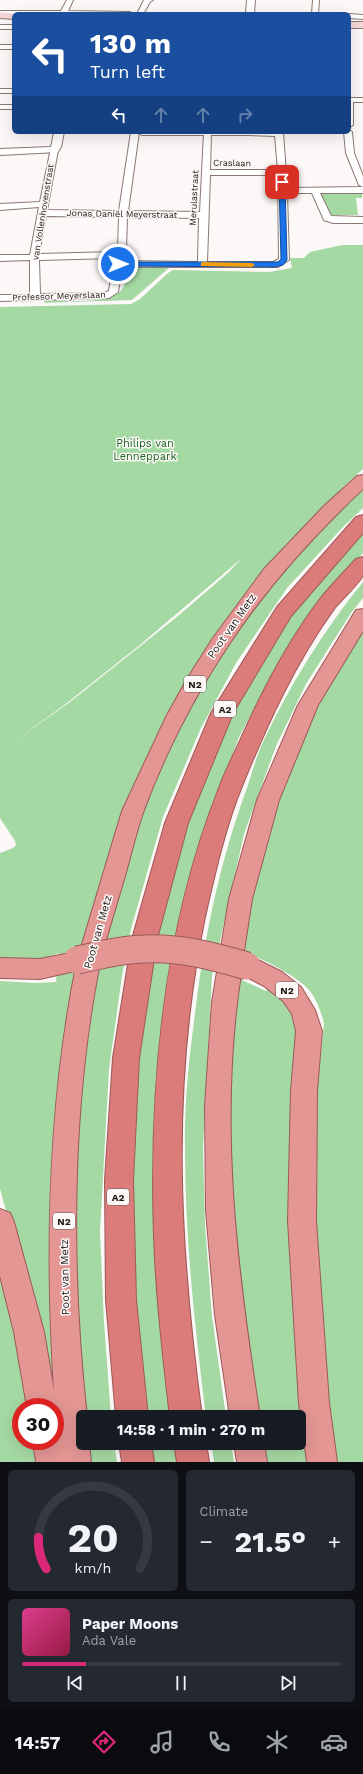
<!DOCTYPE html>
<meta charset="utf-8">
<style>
:root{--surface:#171b24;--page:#242831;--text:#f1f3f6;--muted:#9ea1a6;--line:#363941;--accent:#db2777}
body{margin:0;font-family:"Work Sans",sans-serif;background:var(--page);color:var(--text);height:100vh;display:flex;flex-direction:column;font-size:15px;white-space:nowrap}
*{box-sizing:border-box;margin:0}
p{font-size:13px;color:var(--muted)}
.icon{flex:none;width:22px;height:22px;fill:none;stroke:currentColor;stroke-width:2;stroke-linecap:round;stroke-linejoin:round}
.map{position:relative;height:1462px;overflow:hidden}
.panel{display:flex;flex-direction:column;gap:8px;padding:8px;background:#0d0f14;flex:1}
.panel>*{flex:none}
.guide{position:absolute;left:12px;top:12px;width:339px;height:122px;border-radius:6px;box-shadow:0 4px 16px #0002;background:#1a4fa0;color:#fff;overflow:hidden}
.speed{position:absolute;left:12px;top:1398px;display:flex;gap:8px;font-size:20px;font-weight:700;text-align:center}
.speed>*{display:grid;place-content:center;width:52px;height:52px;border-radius:50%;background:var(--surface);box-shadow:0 4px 16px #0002;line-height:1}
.speed .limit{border:6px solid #d22;background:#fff;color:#111}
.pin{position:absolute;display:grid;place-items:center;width:34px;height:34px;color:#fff;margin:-17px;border-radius:8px;box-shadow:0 2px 6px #0006}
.me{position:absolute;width:44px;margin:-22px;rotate:90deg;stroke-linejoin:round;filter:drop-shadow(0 0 3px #0008)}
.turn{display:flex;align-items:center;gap:14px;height:84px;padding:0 12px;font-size:18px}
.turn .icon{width:52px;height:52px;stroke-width:2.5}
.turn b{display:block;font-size:28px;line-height:34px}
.lanes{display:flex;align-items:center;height:38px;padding:0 12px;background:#0003;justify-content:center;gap:20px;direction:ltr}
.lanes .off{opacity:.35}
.big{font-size:30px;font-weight:700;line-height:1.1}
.panel .tile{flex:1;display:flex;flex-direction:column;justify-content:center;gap:6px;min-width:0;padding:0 14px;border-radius:6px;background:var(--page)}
.panel .dial{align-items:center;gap:0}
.dial svg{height:104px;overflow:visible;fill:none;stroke:var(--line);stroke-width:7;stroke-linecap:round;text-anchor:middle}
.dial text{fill:var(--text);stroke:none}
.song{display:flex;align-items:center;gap:12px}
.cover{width:48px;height:48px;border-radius:6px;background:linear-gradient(135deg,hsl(330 70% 55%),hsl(340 70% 35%))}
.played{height:4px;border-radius:2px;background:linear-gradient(90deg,var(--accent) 20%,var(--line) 20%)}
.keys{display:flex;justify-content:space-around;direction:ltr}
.heat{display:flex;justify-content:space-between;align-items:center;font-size:22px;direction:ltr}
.panel .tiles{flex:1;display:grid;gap:8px;grid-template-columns:1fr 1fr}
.tile:last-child{grid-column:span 2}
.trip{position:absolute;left:76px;top:1410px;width:230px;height:40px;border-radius:6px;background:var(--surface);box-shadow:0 4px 16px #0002;font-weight:700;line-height:40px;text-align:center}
.dock{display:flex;height:64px;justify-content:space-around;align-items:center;background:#090b0e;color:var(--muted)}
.dock .icon{width:28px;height:28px}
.dock .current{color:var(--accent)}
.dock b{font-size:18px;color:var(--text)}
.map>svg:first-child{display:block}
.green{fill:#a5d9a3;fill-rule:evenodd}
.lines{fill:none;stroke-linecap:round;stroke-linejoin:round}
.minor-casing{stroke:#8b7971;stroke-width:2}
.tertiary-casing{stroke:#8b7971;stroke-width:2}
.secondary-casing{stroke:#8b7971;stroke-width:2}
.trunk-casing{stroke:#9b5a57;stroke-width:2}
.motorway-casing{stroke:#9b5a57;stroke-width:2}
.minor{fill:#fff;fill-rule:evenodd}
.tertiary{fill:#fff;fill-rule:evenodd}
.secondary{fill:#f4d8d7;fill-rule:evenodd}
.trunk{fill:#e39694;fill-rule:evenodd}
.motorway{fill:#dc7c7a;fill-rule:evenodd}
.trunk-bridge-casing{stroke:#9b5a57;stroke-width:29;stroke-linecap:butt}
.trunk-bridge{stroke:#e39694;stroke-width:27}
.route{fill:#1a73e8;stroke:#114b97}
.slow{fill:#f59e0b}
.labels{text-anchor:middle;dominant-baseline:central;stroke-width:3;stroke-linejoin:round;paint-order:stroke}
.far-street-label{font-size:9px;fill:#211b17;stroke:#fcf8f7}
.shield{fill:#fcf8f7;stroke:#635d5a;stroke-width:1}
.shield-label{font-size:10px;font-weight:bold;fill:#211b17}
.park-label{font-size:11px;fill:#1b661f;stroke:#fcf8f7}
.street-label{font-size:11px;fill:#211b17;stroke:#fcf8f7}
</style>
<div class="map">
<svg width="363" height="1462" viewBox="0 0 363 1462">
<rect width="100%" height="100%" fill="#fcf8f7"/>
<path class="green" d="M321 194H362V198H356L358 215H337V218L329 216Z
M342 245H363V469L344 486 206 653 90 930 60 1427 40 1330 0 1189V981L35 983 56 982 59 953 39 960H0V853L13 848 16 845 15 841 0 818V307L131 304 140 299 168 273 173 270 269 272 292 268 290 258H304L310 252ZM241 559 229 572 178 616 70 702 12 743 67 703 141 644Z
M125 266 170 267 132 300 44 303 45 300C64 300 111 306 123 288 126 284 125 272 125 266Z
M363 487V508L344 526 287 588 236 663 201 728 163 817 131 929 122 976 109 1069 100 1231 104 1322 111 1417H83V1425L75 1323 76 1148 94 979 142 812 181 722 217 657 270 581Z
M363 530V553L292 640 272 675 239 737 205 825 180 925 175 1417H142L129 1231 135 1072 147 970 185 822 221 733 255 670 305 595Z
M363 582V598L351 613 306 684 276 746 244 834 212 976 203 1148 205 1225 212 1316 226 1417H206C195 1328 185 1239 185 1150 184 1104 189 1059 195 1014 204 937 220 861 247 788 252 773 256 757 263 742 290 685 323 631 363 582Z
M363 624V1462H333L313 1221 315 1111 324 1023C321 1012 316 997 308 989 296 975 257 956 240 950L265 836 294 749 324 690Z
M235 977 266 991 268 989 286 1000 298 1021 312 1462H264L261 1443H299V1417H256L254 1407 227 1151Z
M0 1258 32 1407H21V1441H38L42 1462H0Z
M85 1443H114L117 1462H87Z
M146 1443H179L182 1462H149Z
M211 1443H231L234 1462H214Z"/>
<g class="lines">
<defs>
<path id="minor" d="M67 0H73L68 11 130 12 133 14 0 15V11H61Z
M144 0H153L150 2 143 14H137Z
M313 0H319L318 14H312Z
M349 14 363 15V19L349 18Z
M0 25H14V29H0Z
M0 45H14V49H0Z
M0 89H14V93H0Z
M349 98H363V102H353V125L349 127Z
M0 105H14V109H0Z
M349 130 352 132 354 153 363 176V193H320L331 216 363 217V223H333L324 220 312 193H287L289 260 278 267H122L118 292 109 298 0 301V295H30V260L0 261V255H30L39 207 0 210V204L40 202 51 148 58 150 47 210 119 211 131 132H139L128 211 200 212 204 132 211 133 210 170H278L275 136 247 135 243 133 283 132 287 188 363 187 359 185 346 153 344 132H349ZM210 175H278L279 259 273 262H207ZM46 216 119 217 118 250 116 252 39 254ZM127 217 199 218 198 262 122 261 126 250ZM114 258 109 291 104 293 40 294 39 260Z"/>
<path id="tertiary" d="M247 0H255L254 14H246Z
M54 132H64L61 147 58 152 0 155V149L51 147Z
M137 132H252L247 135H142Z"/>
<path id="secondary" d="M0 12 17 14H14V19L0 18Z
M349 22H363V28H349Z"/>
<path id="trunk" d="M363 475V489C312 537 266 588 228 646 195 695 163 757 143 813 136 833 131 855 125 876 116 907 106 937 99 968 71 1111 71 1273 87 1417H83V1443H89L91 1462H36L33 1441H55V1429L57 1430 56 1410 55 1412V1407H27L14 1332 0 1276V1209L10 1213 14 1222 44 1332 54 1391C45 1250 48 1109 75 971L40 979 0 978V958L40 959 80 951 122 811 166 717 187 679 213 638 264 569 324 506 357 476Z
M363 609V631L318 705 279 800 252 899 243 957 247 956 256 959 282 972 301 987 315 1010 322 1031 317 1091 316 1221 329 1403 337 1462H307L299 1403 288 1221 291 1091 296 1031 292 1014 283 1001 264 986 241 974C218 1121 237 1271 260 1417H230L215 1315 206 1211 205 1106 212 1002 229 899 257 800 298 705 356 610Z
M234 1443H264L267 1462H237Z"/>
<path id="motorway" d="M363 515V533L291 616 233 713 188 823 157 939 139 1058 133 1180 136 1300 148 1417H116L106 1300 105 1180 113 1058 132 939 165 823 211 713 277 607 356 517Z
M363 557C363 562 363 570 363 575 361 582 340 601 334 609 295 663 267 725 242 786 225 828 215 873 205 917 170 1087 179 1246 202 1417H170C163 1357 156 1296 154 1236 149 1085 163 929 219 788 226 769 235 752 243 734 264 687 289 640 320 599 331 585 344 572 356 559Z
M119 1443H151L154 1462H122Z
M174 1443H206L209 1462H177Z"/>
</defs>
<use href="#minor" class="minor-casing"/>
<use href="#tertiary" class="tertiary-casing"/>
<use href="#secondary" class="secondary-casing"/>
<use href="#trunk" class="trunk-casing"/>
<use href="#motorway" class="motorway-casing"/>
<use href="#minor" class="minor"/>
<use href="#tertiary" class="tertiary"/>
<use href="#secondary" class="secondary"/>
<use href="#trunk" class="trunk"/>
<use href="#motorway" class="motorway"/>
<defs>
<path id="trunk-bridge" d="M77 960C99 956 121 949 144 949 179 947 213 956 247 966"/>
</defs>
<use href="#trunk-bridge" class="trunk-bridge-casing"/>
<use href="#trunk-bridge" class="trunk-bridge"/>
</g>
<path class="route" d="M282 180 285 182 287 260 283 265 275 267 118 266 115 264 118 262H278L281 259 279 182Z"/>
<path class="slow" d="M203 262 252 263 255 265 252 267 201 266V263Z"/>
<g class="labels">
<g class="far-street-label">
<text transform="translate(232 163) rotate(1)">Craslaan</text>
<text transform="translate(194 198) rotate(-87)">Merulastraat</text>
<text transform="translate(43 212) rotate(-81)">van Vollenhovenstraat</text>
<text transform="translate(122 214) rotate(1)">Jonas Daniël Meyerstraat</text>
<text transform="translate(59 296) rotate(-2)">Professor Meyerslaan</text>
</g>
<g class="shield">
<rect x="184" y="676" width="22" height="16" rx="3"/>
<rect x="214" y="701" width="22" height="16" rx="3"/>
<rect x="276" y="982" width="22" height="16" rx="3"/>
<rect x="107" y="1189" width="22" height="16" rx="3"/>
<rect x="53" y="1213" width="22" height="16" rx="3"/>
</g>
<g class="shield-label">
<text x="195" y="684">N2</text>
<text x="225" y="709">A2</text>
<text x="287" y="990">N2</text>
<text x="118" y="1197">A2</text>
<text x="64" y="1221">N2</text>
</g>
<g class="park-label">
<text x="145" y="443">Philips van<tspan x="145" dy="13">Lenneppark</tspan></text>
</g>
<g class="street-label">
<text transform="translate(232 626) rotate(-55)">Poot van Metz</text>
<text transform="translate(98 932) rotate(-74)">Poot van Metz</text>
<text transform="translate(65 1277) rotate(-91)">Poot van Metz</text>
</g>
</g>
</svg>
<div class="speed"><div class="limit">30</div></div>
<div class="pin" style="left:282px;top:182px;background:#d93025"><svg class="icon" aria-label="arrive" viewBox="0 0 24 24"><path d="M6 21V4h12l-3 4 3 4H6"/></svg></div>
<svg class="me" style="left:118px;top:264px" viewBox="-20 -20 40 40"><circle r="17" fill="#1a73e8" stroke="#fff" stroke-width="3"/><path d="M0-11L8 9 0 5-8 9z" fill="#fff"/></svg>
<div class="trip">14:58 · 1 min · 270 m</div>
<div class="guide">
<div class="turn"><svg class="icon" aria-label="left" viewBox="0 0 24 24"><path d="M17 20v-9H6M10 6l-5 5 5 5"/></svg><div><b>130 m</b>Turn left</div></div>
<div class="lanes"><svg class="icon" aria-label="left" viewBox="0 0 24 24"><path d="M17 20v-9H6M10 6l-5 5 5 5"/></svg><svg class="icon off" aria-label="ahead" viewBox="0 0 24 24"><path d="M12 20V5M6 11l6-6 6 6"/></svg><svg class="icon off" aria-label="ahead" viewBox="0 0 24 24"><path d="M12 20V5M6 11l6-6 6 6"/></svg><svg class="icon off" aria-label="right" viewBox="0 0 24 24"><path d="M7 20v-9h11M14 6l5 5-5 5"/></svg></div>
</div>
</div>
<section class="panel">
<div class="tiles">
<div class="tile dial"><svg viewBox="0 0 100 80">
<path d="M14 69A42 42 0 1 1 86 69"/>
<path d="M14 69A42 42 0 0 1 8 45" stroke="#db2777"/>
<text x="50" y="56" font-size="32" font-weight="700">20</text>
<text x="50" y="72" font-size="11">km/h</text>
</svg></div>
<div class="tile"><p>Climate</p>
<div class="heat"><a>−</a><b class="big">21.5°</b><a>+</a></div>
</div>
<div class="tile">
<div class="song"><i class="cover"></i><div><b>Paper Moons</b><p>Ada Vale</p></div></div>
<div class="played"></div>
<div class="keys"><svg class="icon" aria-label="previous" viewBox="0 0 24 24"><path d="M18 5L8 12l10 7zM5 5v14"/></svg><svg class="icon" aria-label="pause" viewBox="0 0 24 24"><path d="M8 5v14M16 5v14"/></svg><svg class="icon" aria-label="next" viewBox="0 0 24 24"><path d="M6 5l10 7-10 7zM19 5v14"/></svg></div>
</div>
</div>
</section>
<nav class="dock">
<b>14:57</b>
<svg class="icon current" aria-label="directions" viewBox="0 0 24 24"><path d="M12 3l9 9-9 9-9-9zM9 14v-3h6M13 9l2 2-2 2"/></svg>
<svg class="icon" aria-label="music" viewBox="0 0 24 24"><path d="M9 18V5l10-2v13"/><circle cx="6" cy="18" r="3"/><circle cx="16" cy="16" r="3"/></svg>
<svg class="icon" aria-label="phone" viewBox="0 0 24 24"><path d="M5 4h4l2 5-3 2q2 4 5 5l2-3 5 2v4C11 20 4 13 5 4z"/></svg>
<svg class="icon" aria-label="climate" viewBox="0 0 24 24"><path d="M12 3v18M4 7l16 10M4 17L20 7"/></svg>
<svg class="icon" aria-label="car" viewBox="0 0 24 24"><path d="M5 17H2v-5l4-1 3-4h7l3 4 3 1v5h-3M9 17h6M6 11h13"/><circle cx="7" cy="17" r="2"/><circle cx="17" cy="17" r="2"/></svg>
</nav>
